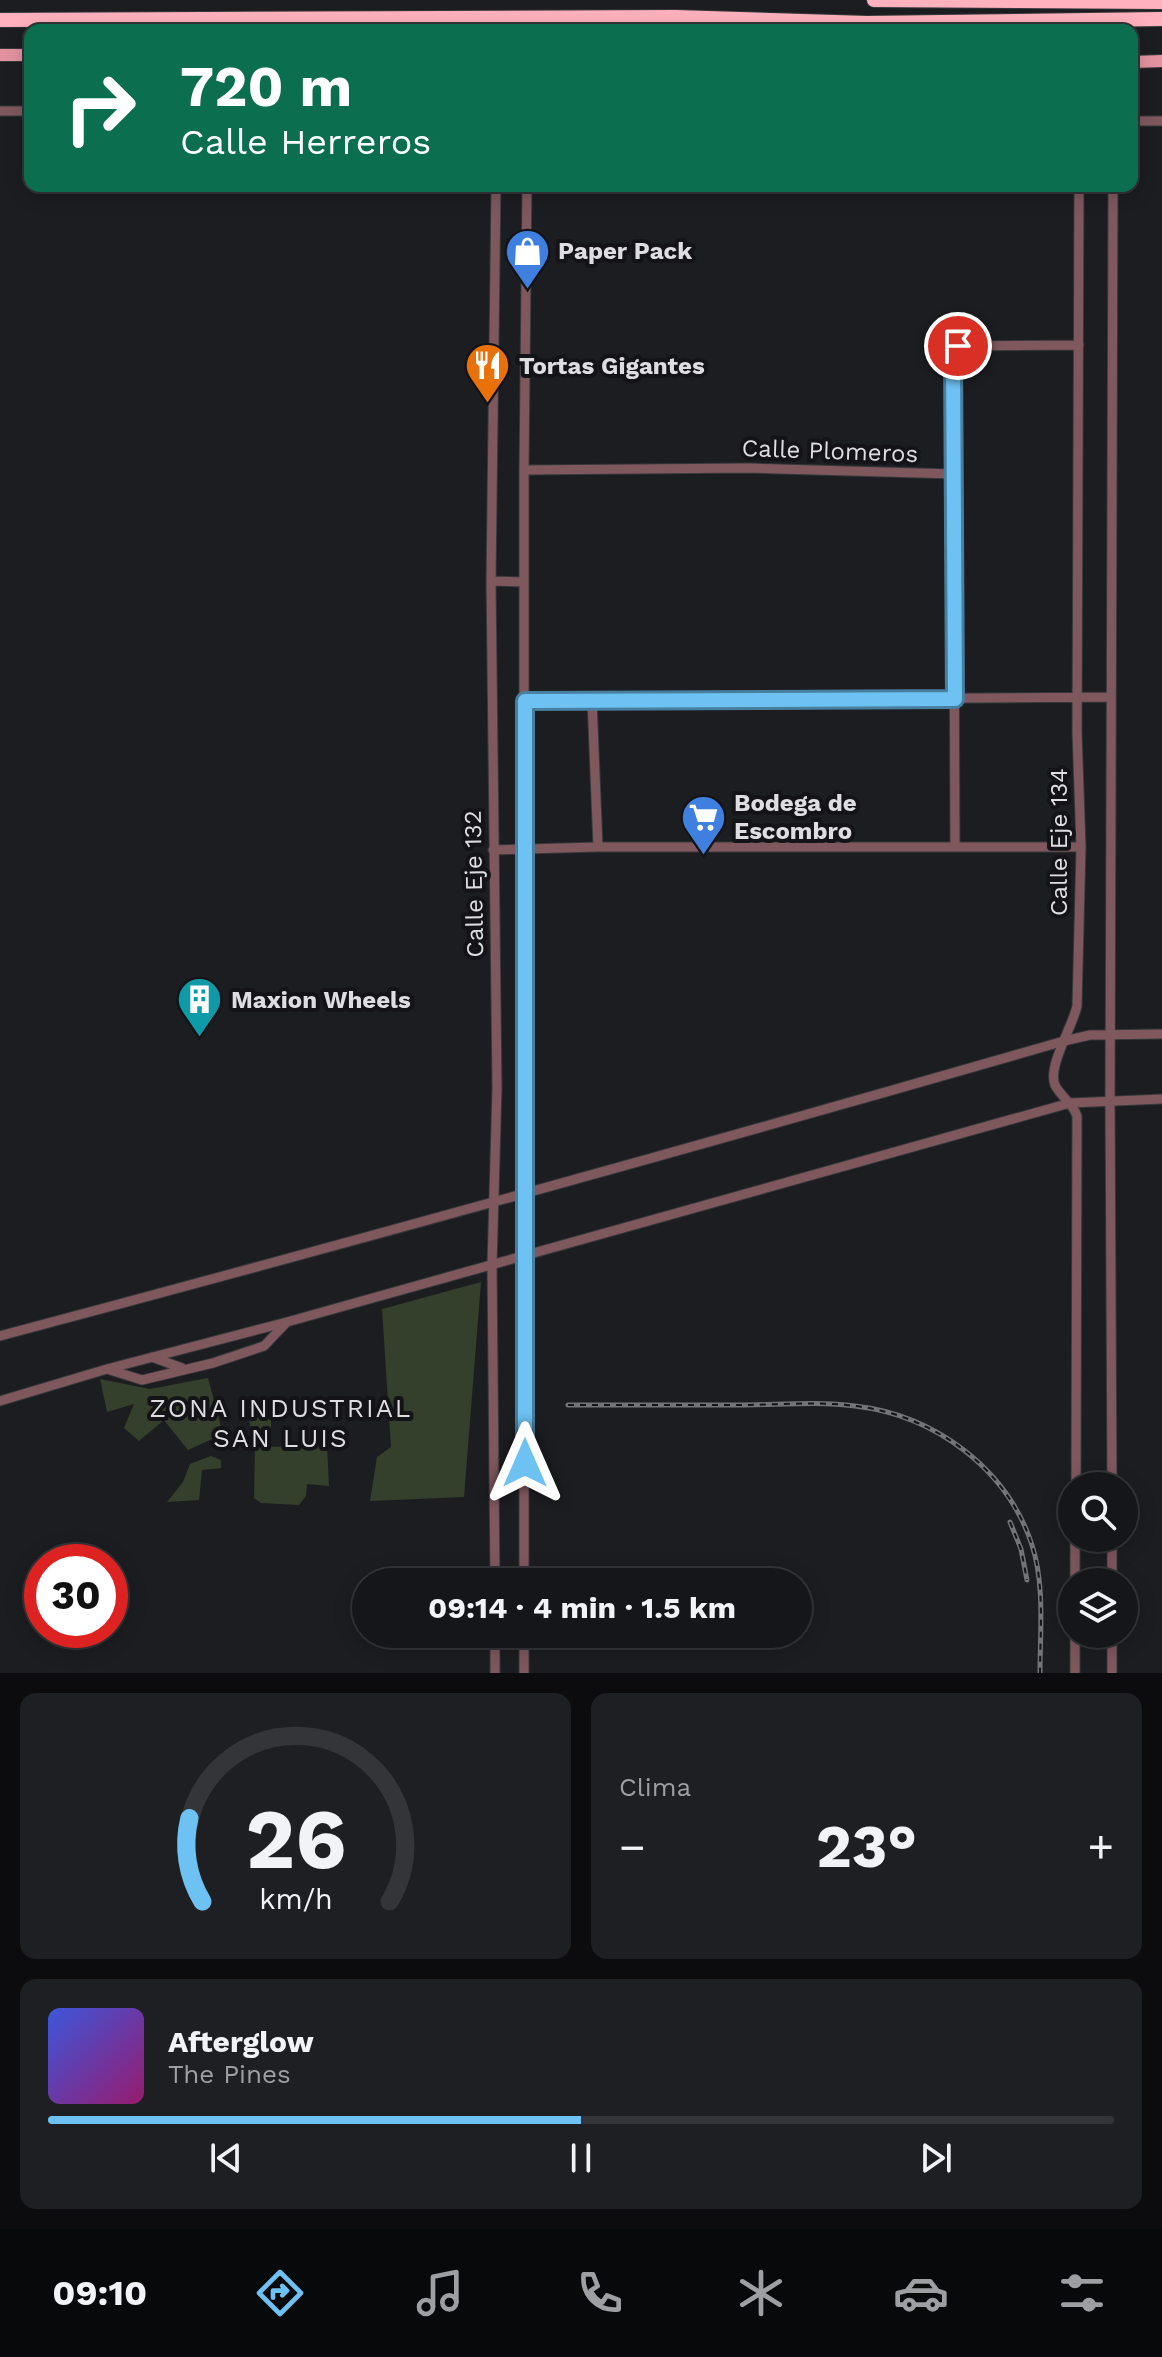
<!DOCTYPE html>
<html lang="es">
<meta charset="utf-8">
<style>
:root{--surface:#151619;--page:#1e1f22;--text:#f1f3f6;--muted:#9d9fa2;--line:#343538;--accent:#6ec2f3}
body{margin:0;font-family:"Work Sans",sans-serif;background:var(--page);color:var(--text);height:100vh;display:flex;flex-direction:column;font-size:30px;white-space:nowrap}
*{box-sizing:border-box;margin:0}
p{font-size:26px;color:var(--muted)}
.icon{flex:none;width:44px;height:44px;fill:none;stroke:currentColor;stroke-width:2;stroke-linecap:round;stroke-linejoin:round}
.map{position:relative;height:1673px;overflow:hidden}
.details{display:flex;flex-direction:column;gap:20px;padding:20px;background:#0c0c0e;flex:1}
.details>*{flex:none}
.banner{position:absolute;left:24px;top:24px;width:1114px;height:168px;border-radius:16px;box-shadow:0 4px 20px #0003,0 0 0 2px var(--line);background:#0b6e4f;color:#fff;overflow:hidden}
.buttons{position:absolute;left:1058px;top:1472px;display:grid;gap:16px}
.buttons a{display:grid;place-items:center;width:80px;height:80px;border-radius:50%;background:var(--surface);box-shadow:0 4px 20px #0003,0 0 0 2px var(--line);font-size:40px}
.speed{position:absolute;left:24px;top:1544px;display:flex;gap:16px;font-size:40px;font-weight:700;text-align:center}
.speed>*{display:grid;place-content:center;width:104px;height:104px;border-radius:50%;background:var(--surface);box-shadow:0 4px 20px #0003,0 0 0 2px var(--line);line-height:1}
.speed .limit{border:12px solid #d22;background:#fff;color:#111}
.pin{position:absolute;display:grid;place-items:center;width:68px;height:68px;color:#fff;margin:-34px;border:4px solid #fff;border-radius:50%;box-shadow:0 2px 8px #0007}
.me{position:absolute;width:88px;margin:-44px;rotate:0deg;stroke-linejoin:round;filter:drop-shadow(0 0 6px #0008)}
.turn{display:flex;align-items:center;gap:28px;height:168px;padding:0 24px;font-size:36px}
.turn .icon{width:104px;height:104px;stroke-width:2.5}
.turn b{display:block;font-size:56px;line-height:68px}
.big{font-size:60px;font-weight:700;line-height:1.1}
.details .card{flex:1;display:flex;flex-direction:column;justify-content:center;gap:12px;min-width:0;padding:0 28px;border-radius:16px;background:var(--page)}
.details .dial{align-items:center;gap:0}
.dial svg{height:208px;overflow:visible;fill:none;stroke:var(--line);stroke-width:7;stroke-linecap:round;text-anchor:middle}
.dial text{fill:var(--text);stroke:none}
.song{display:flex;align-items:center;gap:24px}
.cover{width:96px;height:96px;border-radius:12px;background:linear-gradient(135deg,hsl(230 70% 55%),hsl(320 70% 35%))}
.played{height:8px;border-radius:4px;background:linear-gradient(90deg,var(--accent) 50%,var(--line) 50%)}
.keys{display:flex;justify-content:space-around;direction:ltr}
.heat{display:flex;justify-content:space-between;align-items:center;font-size:44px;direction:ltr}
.details .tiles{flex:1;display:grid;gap:20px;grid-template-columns:1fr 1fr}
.card:last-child{grid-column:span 2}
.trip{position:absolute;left:352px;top:1568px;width:460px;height:80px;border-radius:40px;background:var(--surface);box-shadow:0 4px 20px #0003,0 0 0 2px var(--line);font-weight:700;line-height:80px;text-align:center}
.dock{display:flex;height:128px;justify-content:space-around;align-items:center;background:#08090a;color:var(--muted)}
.dock .icon{width:56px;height:56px}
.dock .active{color:var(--accent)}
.dock b{font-size:36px;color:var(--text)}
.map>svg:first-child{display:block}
.green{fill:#34402b}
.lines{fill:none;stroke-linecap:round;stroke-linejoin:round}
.minor-casing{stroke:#37383c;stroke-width:11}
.major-casing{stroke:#37383c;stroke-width:14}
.highway-casing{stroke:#37383c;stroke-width:16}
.minor{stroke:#7f585e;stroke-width:9}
.major{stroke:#e393a0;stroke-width:12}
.highway{stroke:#ffb2bd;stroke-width:14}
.rail-casing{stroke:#737478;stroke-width:5}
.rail{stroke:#131318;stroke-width:2;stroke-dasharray:6;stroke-linecap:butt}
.route-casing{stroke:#487e9e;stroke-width:20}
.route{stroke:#6ec2f3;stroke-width:14}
.labels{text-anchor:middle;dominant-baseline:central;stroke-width:8;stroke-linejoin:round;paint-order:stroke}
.poi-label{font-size:24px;font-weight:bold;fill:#dedee1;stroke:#131318;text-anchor:start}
.street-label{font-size:24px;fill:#dedee1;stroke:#131318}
.neighbourhood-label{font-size:26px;letter-spacing:2px;fill:#dedee1;stroke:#131318}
</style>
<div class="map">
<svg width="1162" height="1673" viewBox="0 0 1162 1673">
<rect width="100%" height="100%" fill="#1c1d21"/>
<path class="green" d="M481 1282 464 1497 370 1501 377 1457 391 1447 382 1309Z
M208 1378 223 1434 188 1450 164 1420 139 1441 124 1428 134 1404 107 1412 100 1379 150 1389Z
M271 1404V1438H253L247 1410Z
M327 1446 329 1486 307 1484 306 1496 299 1505 261 1503 254 1498 255 1447Z
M211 1456 221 1460V1468L202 1470 199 1500 167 1502 183 1482 190 1464Z"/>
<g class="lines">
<defs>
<path id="minor" d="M0 111H30
M1132 121H1162
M524 470 749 468 954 474
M491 581 524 582
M592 700 598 847
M525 701 1111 697
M955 847 953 352 958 346 1079 345
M493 850 598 847H1081
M0 1336C356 1241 710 1143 1064 1041L1090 1035 1162 1034
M152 1357 182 1368
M107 1369 142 1380 213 1363 264 1346 287 1322
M0 1401 107 1369 287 1322 1070 1103 1162 1099
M1076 1486 1077 1116C1073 1103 1060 1096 1055 1085 1047 1067 1073 1026 1077 1006L1081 847 1077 732 1079 186
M1112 1486 1110 1100 1113 186
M495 1582 492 1265 497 1088 491 581 496 186
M524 1582V470L527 186
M1075 1582V1538
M1112 1582V1538
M495 1673V1634
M524 1673V1634
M1075 1673V1634
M1112 1673V1634"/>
<path id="major" d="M0 55H30
M1132 62 1162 61"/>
<path id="highway" d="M874 0 1162 2
M0 20 675 17 867 23 1162 19"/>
</defs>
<use href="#minor" class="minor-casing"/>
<use href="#major" class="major-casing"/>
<use href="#highway" class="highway-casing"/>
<use href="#minor" class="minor"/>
<use href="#major" class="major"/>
<use href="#highway" class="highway"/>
<defs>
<path id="rail" d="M568 1405C625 1405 682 1405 739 1405 777 1405 817 1401 855 1406 934 1415 1007 1468 1032 1545 1045 1585 1040 1632 1040 1673
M1010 1522 1021 1549 1027 1580"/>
</defs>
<use href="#rail" class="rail-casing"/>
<use href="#rail" class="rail"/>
</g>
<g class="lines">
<defs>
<path id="route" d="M525 1463V701L955 699 953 352 958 346"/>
</defs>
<use href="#route" class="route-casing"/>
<use href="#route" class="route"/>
</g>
<defs>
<symbol id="shop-pin" viewBox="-11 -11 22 30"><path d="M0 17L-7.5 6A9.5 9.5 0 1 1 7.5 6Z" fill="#3f7fe0" stroke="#131318"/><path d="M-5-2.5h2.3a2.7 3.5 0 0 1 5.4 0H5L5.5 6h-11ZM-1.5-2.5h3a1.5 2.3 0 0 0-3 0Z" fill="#fff"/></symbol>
<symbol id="restaurant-pin" viewBox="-11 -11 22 30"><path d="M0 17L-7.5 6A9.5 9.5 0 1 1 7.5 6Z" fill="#e8710a" stroke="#131318"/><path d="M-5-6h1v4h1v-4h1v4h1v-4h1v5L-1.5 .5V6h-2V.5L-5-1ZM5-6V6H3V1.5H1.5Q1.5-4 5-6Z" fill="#fff"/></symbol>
<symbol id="supermarket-pin" viewBox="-11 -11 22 30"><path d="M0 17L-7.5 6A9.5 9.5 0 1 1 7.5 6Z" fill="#3f7fe0" stroke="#131318"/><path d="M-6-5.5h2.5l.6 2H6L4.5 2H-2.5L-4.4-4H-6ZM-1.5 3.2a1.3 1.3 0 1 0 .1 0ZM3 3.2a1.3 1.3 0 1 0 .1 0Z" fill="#fff"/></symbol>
<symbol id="building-pin" viewBox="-11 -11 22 30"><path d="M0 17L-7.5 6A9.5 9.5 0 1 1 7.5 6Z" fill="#0f9aa8" stroke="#131318"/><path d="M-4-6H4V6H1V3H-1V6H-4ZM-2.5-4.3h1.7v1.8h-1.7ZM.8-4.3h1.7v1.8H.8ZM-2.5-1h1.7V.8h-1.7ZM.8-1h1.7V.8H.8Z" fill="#fff"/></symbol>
</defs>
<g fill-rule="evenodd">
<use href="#shop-pin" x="502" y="226" width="51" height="69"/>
<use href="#restaurant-pin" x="462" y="340" width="51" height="69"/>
<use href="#supermarket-pin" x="678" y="792" width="51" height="69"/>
<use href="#building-pin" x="174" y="974" width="51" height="69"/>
</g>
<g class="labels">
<g class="poi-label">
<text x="558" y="251">Paper Pack</text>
<text x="519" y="366">Tortas Gigantes</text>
<text x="734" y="803">Bodega de<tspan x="734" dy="28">Escombro</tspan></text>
<text x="231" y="1000">Maxion Wheels</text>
</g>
<g class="street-label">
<text transform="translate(830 451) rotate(2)">Calle Plomeros</text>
<text transform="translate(1059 842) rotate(-90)">Calle Eje 134</text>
<text transform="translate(474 884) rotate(-91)">Calle Eje 132</text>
</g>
<g class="neighbourhood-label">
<text x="281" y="1408">ZONA INDUSTRIAL<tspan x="281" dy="30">SAN LUIS</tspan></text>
</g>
</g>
</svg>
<div class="buttons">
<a><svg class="icon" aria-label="search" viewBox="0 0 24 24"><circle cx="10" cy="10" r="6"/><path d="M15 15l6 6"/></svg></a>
<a><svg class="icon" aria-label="layers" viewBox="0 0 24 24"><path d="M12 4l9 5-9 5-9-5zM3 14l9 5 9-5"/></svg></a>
</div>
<div class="speed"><div class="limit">30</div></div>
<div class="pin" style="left:958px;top:346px;background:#d93025"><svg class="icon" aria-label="arrive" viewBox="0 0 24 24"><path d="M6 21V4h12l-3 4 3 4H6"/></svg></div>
<svg class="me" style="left:525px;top:1463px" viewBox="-20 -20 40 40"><path d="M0-17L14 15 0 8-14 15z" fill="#6ec2f3" stroke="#fff" stroke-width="4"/></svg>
<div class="trip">09:14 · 4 min · 1.5 km</div>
<div class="banner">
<div class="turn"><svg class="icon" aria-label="right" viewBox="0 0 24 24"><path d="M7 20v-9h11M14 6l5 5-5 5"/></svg><div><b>720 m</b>Calle Herreros</div></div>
</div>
</div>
<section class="details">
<div class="tiles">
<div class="card dial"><svg viewBox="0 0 100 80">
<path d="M14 69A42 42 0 1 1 86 69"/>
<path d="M14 69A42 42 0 0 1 9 37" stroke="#6ec2f3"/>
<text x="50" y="56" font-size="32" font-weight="700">26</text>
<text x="50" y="72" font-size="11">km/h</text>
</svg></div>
<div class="card"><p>Clima</p>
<div class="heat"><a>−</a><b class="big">23°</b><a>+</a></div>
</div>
<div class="card">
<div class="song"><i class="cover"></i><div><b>Afterglow</b><p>The Pines</p></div></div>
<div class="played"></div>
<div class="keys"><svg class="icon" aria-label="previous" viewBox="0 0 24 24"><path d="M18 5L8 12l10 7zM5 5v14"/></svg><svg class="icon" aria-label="pause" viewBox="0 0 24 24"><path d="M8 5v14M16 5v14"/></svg><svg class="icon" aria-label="next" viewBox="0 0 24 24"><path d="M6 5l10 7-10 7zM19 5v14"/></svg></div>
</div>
</div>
</section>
<nav class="dock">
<b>09:10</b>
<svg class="icon active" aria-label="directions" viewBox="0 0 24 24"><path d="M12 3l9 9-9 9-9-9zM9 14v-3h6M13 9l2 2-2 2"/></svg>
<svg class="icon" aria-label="music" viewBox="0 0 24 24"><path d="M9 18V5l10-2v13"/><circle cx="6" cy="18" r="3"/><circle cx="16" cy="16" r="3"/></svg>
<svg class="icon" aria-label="phone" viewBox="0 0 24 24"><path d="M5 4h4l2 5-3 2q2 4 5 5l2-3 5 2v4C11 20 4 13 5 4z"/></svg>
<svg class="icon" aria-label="climate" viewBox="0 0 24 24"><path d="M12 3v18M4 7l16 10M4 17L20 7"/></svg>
<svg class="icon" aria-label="car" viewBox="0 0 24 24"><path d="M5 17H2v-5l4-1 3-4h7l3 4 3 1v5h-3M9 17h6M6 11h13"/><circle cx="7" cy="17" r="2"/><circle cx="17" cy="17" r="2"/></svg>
<svg class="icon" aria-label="filters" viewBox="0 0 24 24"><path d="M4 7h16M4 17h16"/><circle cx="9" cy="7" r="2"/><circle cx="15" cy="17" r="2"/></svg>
</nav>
